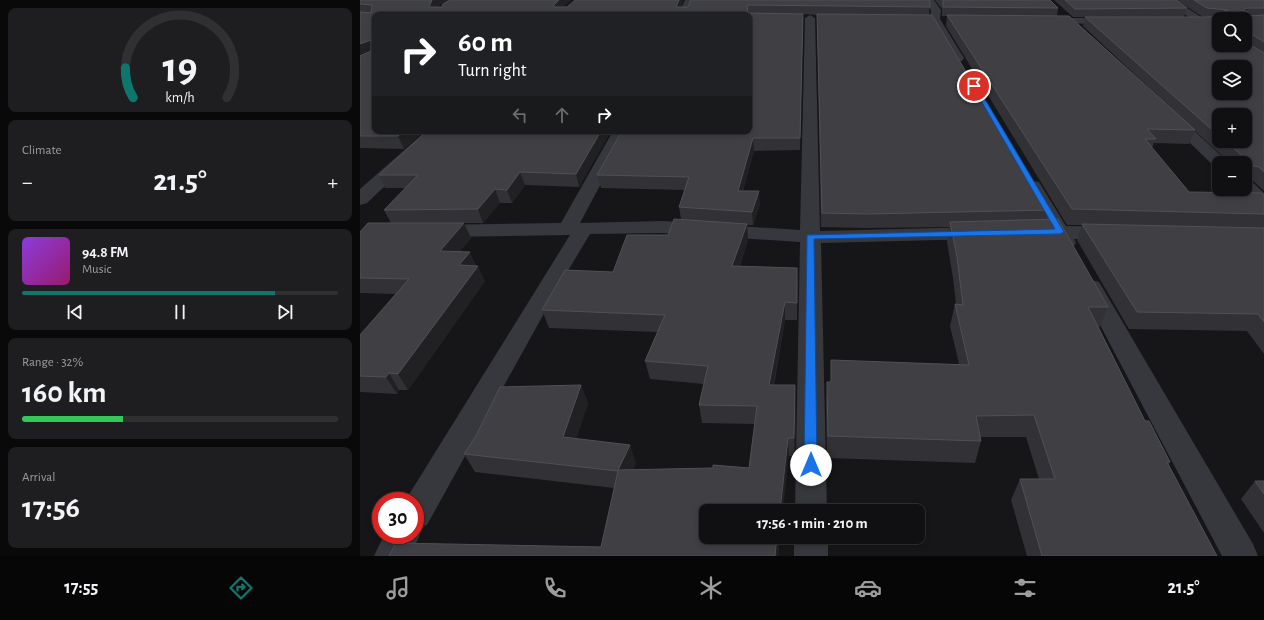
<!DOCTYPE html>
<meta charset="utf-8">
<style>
:root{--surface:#101012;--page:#1e1e20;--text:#f1f3f6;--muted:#9c9d9f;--line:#303032;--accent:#0f766e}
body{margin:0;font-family:"Alegreya Sans",sans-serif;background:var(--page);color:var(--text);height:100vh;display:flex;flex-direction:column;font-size:15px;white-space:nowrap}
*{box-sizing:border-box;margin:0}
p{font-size:13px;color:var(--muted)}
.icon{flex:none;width:22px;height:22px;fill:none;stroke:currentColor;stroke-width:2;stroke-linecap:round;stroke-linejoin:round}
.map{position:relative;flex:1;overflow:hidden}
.panel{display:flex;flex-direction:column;gap:8px;padding:8px;background:#09090a;width:360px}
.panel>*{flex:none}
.top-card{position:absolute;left:12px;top:12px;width:380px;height:122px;border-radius:8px;box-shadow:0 2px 6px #0003,0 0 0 1px var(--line);background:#202124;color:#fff;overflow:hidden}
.buttons{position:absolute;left:852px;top:12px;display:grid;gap:8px}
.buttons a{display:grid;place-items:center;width:40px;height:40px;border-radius:8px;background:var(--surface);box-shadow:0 2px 6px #0003,0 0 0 1px var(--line);font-size:20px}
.speed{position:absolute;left:12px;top:492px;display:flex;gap:8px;font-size:20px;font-weight:700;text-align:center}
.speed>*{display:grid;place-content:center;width:52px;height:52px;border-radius:50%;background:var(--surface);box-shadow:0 2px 6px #0003,0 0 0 1px var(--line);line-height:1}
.speed .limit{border:6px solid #d22;background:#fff;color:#111}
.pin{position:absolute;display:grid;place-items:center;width:34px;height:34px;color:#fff;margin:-17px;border:2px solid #fff;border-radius:50%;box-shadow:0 1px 4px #0007}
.me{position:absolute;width:44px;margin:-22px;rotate:0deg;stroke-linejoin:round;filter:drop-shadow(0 0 3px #0008)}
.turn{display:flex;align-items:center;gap:14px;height:84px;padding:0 20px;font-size:18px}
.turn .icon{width:52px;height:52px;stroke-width:2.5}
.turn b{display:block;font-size:28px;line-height:34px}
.lanes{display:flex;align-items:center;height:38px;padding:0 20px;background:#0003;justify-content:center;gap:20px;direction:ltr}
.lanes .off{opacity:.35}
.big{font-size:30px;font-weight:700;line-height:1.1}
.panel .card{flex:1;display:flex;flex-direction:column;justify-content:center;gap:6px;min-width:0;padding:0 14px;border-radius:8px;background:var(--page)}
.panel .dial{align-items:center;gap:0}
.dial svg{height:104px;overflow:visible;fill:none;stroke:var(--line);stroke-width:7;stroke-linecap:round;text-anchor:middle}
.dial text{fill:var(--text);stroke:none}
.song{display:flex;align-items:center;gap:12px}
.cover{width:48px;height:48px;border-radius:6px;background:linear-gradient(135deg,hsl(270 70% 55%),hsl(320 70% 35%))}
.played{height:4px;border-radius:2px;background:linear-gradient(90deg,var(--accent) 80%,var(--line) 80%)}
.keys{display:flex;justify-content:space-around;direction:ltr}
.heat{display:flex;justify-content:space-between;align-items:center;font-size:22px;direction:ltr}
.charge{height:6px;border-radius:3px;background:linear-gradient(90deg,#34c759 32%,var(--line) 0)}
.trip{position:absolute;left:339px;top:504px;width:226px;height:40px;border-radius:8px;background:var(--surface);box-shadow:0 2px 6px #0003,0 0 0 1px var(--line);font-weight:700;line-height:40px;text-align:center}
.tab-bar{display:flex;height:64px;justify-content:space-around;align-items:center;background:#060607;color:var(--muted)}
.tab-bar .icon{width:28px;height:28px}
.tab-bar .active{color:var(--accent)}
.tab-bar b{font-size:18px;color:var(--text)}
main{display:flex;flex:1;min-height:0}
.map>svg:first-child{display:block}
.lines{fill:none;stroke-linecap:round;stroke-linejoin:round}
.minor{fill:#37383d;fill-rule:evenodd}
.wall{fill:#323236;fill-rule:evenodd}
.shaded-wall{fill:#212124}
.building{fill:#3f3f44;stroke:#4f5156;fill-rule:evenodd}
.route{fill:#1a73e8;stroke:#114b97}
</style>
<main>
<section class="panel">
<div class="card dial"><svg viewBox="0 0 100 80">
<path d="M14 69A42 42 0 1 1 86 69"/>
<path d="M14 69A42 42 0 0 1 8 46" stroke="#0f766e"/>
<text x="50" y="56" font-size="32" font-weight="700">19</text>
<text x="50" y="72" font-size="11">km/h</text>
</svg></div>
<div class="card"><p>Climate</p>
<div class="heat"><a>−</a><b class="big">21.5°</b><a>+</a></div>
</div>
<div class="card">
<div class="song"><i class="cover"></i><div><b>94.8 FM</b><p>Music</p></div></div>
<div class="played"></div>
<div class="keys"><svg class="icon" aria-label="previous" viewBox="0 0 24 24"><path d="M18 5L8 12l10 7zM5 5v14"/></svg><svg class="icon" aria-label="pause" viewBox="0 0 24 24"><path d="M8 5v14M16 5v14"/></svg><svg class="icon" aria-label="next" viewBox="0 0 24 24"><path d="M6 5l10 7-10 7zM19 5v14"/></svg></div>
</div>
<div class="card"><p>Range · 32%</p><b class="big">160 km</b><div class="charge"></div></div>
<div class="card"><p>Arrival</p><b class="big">17:56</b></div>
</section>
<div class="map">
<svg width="904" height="556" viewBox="0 0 904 556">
<rect width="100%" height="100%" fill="#161618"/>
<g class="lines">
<path class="minor" d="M325 0H335L328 15H318Z
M564 0H574L581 10 580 19 604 58 602 61H594L592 58 570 19 571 10Z
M802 0H814L859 28V36Z
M450 15 455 18 460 231 618 227 625 229 628 233 625 237 618 239 461 243 467 511H435L440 242 303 233 230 234 203 279 67 525 57 528 60 535 50 556H14L24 535H55V501H45L210 235 77 237 70 235 67 231 70 227 77 225 201 223 253 131H269L220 223 303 221 440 230 445 18Z
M686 18H754L759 21 754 24 682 23 681 21 682 19Z
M811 113 816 114 869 163H859V168L855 167 806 120 804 117 806 114Z
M66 131H83L7 203 0 205V189Z
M885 180 891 181 904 193V209L897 207 879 189H885Z
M673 181 679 182 706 226 748 227 755 229 758 233 755 237 748 239H714L716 243 713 247 706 249 699 247 693 238 668 236 665 232 668 228 686 226 664 186 667 182Z
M731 280 739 282 742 287 893 544 898 556H862L720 287 723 282Z
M434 537H468V556H434Z"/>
</g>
<path class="wall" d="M0 0H90L76 7H82L90 0H211L203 7 323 0 321 7H328L331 0 570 2 569 15 689 210 686 220 748 307 739 328 785 421 810 462 808 465 857 556H667L651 500 660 479H679L666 437H620L621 441 615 463 467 458 466 404 467 382H471L599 364 590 326 595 304H596L593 278 587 242 589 227 506 228 461 227 457 15 443 14 440 150 394 151 383 191 400 204 393 225H387L388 240 380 266 437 268V320H425L414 385 436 403 435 456H429L346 537H420L418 556 241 547 254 488 115 472 104 454 221 385 228 403 216 439 276 463 273 470 389 468 395 424 342 423 339 405 344 384 290 379 285 361 298 332 189 328 182 310 253 272 308 235 321 219 319 207 325 190 241 188 237 175 389 131 15 15 64 131 44 149 0 148Z
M575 0H690L698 8 697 16 813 110 723 26 725 17H713L694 0H816L827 8 824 17H740H848H843L816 0H904V191L892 180 887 179 885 177V163H870L835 131 829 144 794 143 792 148 829 192 904 195V354L887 331 769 329 717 240 722 225H707L586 26 587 16H582V9ZM859 115 885 141H859Z
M67 131H251L219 187 165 185 152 203H140L123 223H104L111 238 100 251 116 266 125 281 48 390H39L37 394 0 392V335L36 294 0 293V232L31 223 24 210 45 188H25L19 175Z
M895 481H904V533L881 499Z"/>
<path class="shaded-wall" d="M72 0H90L75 8 69 7Z
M199 0H211L196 14 194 7V5Z
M319 0H323L318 15 316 7Z
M888 8 885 17 884 9Z
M443 14V23L440 150V138Z
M885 33H890L886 43H885Z
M11 40 15 50 0 56V44Z
M44 131H64L44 149 38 136Z
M241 131H251L219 187 216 174Z
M393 138 394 151 379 204 378 191Z
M160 172 165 185 152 203 147 190Z
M135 189 140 203 123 223 118 209Z
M399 191 400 204 393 225 392 212Z
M104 223 111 238 87 267 80 251Z
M387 224 388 240 374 283 372 266Z
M110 252 117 267 99 265Z
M118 266 125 281 48 390 38 374Z
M437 268 438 285 437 320Z
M425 302V320L410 403 409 385Z
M29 373 39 390 37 394 26 377Z
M221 385 228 403 211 455 203 437Z
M435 385 436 403 435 456 434 438Z
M428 438 429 456 423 511H420Z
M270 445 276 463 265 488 258 470Z
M417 537H420L418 556H415Z"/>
<path class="building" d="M0 0H72L69 7H82L83 4 90 0H199L194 5V7H207L215 0H319L316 7H328L331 0H569L570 2V7L387 5 388 13 443 14 440 138H393L378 191H399L392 212 319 207 329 177 237 175 262 131H389V15H15V131H44L38 136H0V56L11 51V40L0 44V12L11 13 12 5 0 4Z
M583 0H690L698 8 583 7Z
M705 0H816L827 8 715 9Z
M834 0H904V8H888L884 9V11H887L889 16 904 15V42L890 33H885V19H859V45H885V42L904 53V172L899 167 894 166 865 141H885V115H859V136L725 17H846L863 16 864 11 868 10 847 8ZM859 67H885V93H859Z
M457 14 572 15 689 210 507 214 462 213Z
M587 15 709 16 835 130 787 129 796 139H785L829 192 901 193 904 195V214L712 209Z
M67 131H241L216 174 160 172 147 190 135 189 118 209 24 210 58 175H19Z
M314 219 387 224 372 266 437 268V303L425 302 409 385H435L434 438H428L420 511H346V537H417L415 556H29L36 543 241 547 258 471 104 454 116 436 140 387 221 385 203 437 270 445 258 470 353 468V465L389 468 397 406 339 405 348 366 285 361 305 315 182 310 205 270 253 272 267 235H308Z
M698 219 748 307H728L785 421H789L810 462H807L857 556H682L660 479H695L674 415 616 416 621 441 468 436 467 382H471V360L609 365 595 304 603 305 597 257 590 222Z
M8 223H104L80 251 110 252 99 265 118 266 38 374 29 373 26 377 0 376V335L49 279 0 278V232Z
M722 224 904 228V322L898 314 777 312Z
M895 481H904V494Z"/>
<path class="route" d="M612 85 617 86 704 232 700 234 454 239 457 465 455 469 451 471 446 469 444 465 447 235 695 229Z"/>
</svg>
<div class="buttons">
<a><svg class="icon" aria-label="search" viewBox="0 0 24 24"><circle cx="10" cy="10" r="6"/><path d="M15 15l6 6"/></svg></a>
<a><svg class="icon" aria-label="layers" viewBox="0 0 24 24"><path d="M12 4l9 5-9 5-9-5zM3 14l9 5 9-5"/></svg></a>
<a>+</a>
<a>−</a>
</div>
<div class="speed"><div class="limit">30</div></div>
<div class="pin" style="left:614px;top:86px;background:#d93025"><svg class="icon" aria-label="arrive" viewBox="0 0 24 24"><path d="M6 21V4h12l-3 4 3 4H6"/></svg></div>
<svg class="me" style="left:451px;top:465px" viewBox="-20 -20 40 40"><circle r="19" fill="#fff"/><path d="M0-13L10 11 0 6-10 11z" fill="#1a73e8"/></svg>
<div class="trip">17:56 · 1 min · 210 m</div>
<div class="top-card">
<div class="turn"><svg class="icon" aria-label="right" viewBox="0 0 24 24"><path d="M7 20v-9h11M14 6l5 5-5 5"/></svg><div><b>60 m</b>Turn right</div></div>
<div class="lanes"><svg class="icon off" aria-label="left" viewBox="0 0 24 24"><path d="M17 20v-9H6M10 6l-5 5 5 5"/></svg><svg class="icon off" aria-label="ahead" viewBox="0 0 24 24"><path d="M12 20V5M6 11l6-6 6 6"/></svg><svg class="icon" aria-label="right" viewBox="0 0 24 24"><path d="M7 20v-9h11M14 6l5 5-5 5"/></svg></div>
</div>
</div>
</main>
<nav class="tab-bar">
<b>17:55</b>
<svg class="icon active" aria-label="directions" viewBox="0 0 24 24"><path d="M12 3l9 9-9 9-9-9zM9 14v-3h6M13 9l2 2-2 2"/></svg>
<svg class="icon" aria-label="music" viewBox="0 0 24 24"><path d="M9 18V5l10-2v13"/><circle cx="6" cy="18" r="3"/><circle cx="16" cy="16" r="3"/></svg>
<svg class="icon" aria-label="phone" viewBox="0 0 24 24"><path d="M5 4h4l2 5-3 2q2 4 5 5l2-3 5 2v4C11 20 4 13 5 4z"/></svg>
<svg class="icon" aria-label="climate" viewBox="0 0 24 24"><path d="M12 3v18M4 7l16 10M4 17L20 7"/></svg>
<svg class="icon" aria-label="car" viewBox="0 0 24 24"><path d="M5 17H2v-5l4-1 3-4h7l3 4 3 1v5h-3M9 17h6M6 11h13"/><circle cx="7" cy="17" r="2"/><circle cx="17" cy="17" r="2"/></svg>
<svg class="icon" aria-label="filters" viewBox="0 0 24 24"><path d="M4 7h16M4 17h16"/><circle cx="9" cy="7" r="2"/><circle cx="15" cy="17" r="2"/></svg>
<b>21.5°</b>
</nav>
